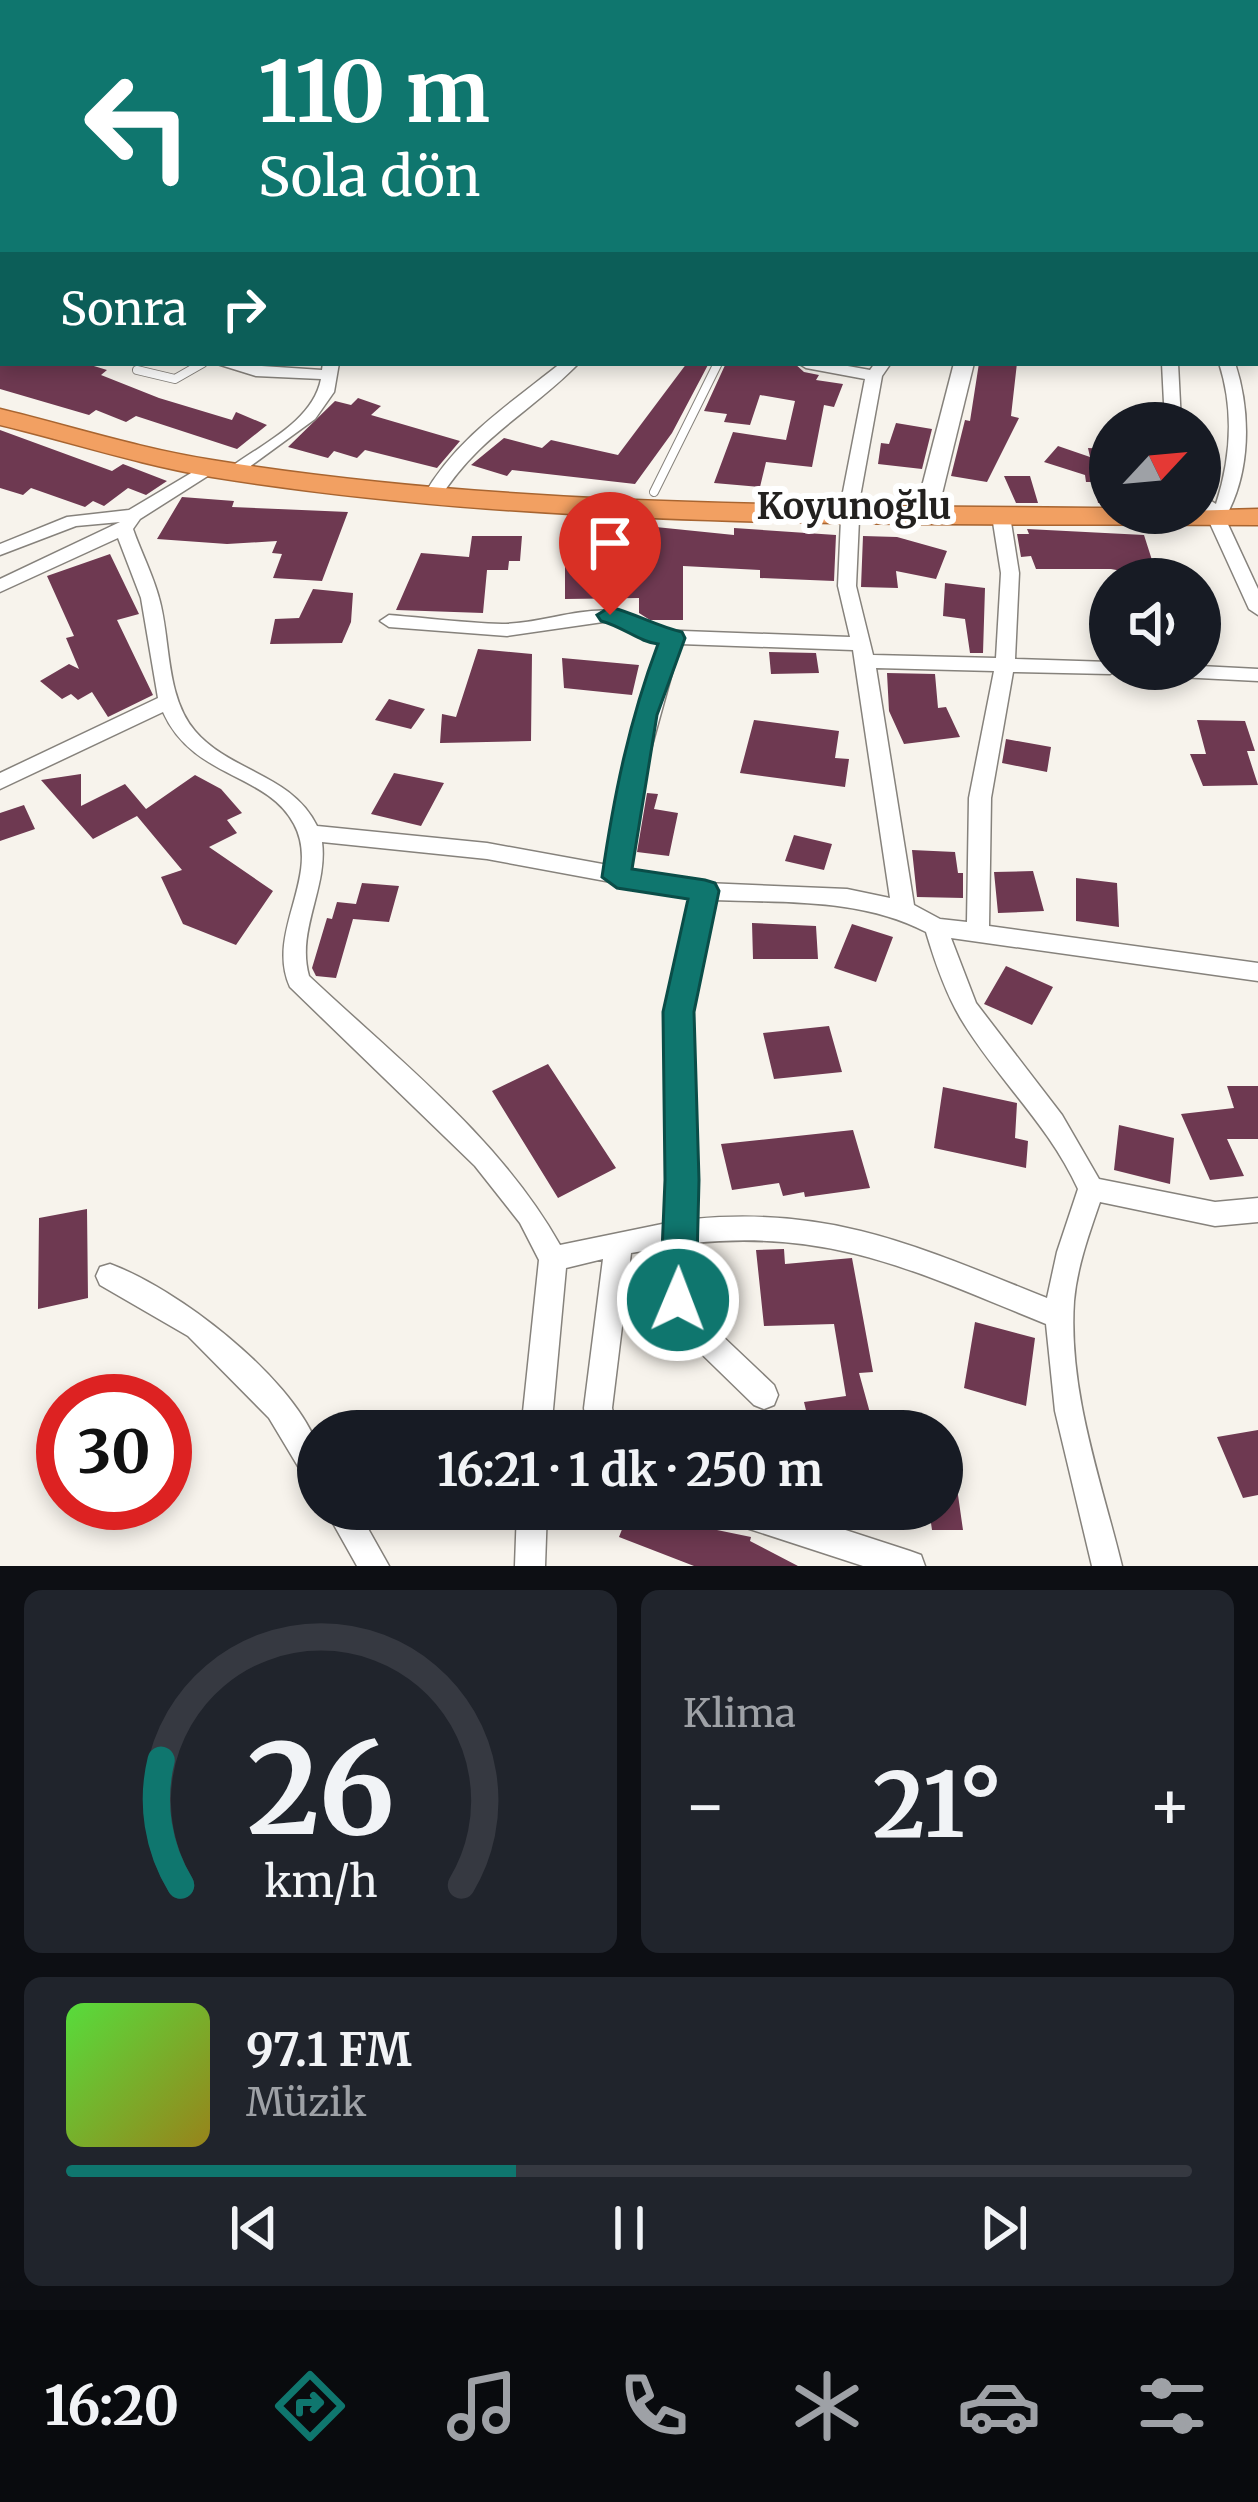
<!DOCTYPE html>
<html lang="tr">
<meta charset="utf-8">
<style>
:root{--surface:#171b24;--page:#20242c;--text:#f1f3f6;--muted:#9ea1a6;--line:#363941;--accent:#0f766e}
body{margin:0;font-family:Merriweather,serif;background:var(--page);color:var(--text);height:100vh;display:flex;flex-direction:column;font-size:45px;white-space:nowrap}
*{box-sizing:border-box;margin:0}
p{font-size:39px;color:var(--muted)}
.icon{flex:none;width:66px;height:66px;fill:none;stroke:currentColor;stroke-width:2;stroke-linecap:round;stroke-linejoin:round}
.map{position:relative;height:1566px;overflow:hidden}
.side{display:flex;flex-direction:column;gap:24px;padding:24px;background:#0d0f14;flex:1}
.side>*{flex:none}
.guide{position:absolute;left:0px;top:0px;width:1260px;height:366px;box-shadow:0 6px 18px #0003;background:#0f766e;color:#fff;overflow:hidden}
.needle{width:78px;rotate:64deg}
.controls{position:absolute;left:1089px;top:402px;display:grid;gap:24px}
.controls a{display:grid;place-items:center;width:132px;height:132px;border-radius:50%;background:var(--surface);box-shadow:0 6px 18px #0003;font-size:60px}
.speed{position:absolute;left:36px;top:1374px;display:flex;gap:24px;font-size:60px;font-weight:700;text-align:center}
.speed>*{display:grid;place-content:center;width:156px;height:156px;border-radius:50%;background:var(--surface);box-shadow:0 6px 18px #0003;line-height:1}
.speed .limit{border:18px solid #d22;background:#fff;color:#111}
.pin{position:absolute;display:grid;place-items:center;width:102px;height:102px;color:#fff;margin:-123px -51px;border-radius:50% 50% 50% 0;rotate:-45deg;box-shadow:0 0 12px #0007}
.pin .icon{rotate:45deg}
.me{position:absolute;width:132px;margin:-66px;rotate:1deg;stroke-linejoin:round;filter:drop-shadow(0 0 9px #0008)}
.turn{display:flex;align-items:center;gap:42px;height:252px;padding:0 60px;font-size:54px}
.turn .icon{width:156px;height:156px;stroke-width:2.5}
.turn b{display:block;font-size:84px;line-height:102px}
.then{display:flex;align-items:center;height:114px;padding:0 60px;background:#0003;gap:24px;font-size:45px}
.big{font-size:90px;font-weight:700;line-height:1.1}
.side .card{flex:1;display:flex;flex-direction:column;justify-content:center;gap:18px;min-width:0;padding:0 42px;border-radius:18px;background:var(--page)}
.side .dial{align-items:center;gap:0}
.dial svg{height:312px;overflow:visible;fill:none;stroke:var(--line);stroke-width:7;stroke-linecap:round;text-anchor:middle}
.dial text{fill:var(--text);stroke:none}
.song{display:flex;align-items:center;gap:36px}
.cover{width:144px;height:144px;border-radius:18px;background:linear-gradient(135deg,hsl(110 70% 55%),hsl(50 70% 35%))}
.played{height:12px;border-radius:6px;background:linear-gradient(90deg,var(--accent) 40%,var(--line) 40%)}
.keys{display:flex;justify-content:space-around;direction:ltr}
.heat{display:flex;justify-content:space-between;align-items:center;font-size:66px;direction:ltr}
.side .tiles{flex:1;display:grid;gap:24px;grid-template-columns:1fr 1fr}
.card:last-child{grid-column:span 2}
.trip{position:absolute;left:297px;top:1410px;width:666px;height:120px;border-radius:60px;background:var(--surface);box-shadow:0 6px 18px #0003;font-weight:700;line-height:120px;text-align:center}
.tab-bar{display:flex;height:192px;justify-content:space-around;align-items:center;background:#090b0e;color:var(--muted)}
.tab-bar .icon{width:84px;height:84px}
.tab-bar .selected{color:var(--accent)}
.tab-bar b{font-size:54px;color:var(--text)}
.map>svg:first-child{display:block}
.building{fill:#6e3951}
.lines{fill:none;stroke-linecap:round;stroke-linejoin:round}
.service-casing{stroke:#86827c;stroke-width:10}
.minor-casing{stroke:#86827c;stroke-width:3}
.tertiary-casing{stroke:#86827c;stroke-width:3}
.trunk-casing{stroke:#a86531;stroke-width:3}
.path{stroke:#888580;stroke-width:3;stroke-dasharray:6 3;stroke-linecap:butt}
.service{stroke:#fff;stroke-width:8}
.minor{fill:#fff;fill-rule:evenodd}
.tertiary{fill:#fff;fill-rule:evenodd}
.trunk{fill:#f2a062;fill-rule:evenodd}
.route{fill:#0f766e;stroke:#0a4d48;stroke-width:3}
.labels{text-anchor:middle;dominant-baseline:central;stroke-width:12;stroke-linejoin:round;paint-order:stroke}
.quarter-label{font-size:36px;font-weight:bold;fill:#23211f;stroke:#fff}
</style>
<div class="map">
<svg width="1258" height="1566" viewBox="0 0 1258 1566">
<rect width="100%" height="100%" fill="#f7f3ec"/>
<path class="building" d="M0 363H84L107 370 101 375 159 398 232 420 236 412 267 425 237 449 136 416 126 422 96 410 89 415 0 389Z
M687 363H709L672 433 635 484 512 470 507 476 471 465 504 438 542 448 551 440 618 455Z
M726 363H794L804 372 819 375 816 380 843 384 834 407 824 405 812 467 766 462 760 487 714 483 733 432 786 440 795 401 760 395 750 425 724 422 727 414 704 411Z
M979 363H1017L1011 416 1019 418 987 482 951 476 965 420 970 421Z
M358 398 381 406 371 415 460 441 437 468 365 450 357 458 334 451 328 458 288 447 335 401 351 405Z
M896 423 932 429 922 469 878 464 881 443 889 444Z
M0 430 112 471 123 464 167 481 146 495 128 488 104 506 93 501 85 507 31 488 23 495 0 488Z
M1058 446 1090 457 1088 448 1110 449V503H1098L1094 482H1086L1085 475 1044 462Z
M1004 476H1030L1038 503H1016Z
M182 497 234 501 232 507 348 512 322 581 273 578 282 554 272 553 277 541 227 544 157 539Z
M597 521 734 535V528L836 535 834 581 760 578V570L683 566V620H650L639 613V598L565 599V567H594Z
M1027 529 1144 535 1158 579H1129L1127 572 1111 569H1036L1031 556 1021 557 1017 534H1029Z
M472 536H522L520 561H509L508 570H487L483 613 396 610 421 553 469 557Z
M863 536 897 537 947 551 936 579 896 571 898 588 861 587Z
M110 554 139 614 117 620 153 695 108 717 92 692 78 700 71 694 62 699 40 681 69 664 79 669 66 638 74 636 47 576Z
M945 583 985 588 983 653H970L965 619 943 616Z
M313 589 353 593 351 622 342 643 270 644 275 619 299 618Z
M478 649 532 654 531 741 440 743 442 714 456 717Z
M769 652 816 653 819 673 771 674Z
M562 658 639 665 632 695 564 688Z
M887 673 935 674 938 708 946 707 960 737 904 744 889 711Z
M389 699 425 709 411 729 375 720Z
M754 720 839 731 835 758 849 759 845 787 740 773Z
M1197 720 1245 721 1255 751H1247L1258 785 1203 786 1190 754H1206Z
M1006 739 1051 747 1047 772 1002 763Z
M394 773 444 783 421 826 371 814Z
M81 774V806L125 784 146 809 195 775 221 789 242 813 227 820 237 833 209 847 273 891 236 945 183 924 161 877 182 870 137 816 93 839 41 780Z
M647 793 658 794 654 809 678 813 669 856 637 852Z
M24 805 35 829 0 841V813Z
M794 835 832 844 824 870 785 861Z
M912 850 955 852 958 873H963V898L917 897Z
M1033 871 1044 911 998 913 994 872Z
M1076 878 1117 883 1119 927 1076 921Z
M362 883 399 886 389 922 353 919 336 978 316 976 312 968 327 918 332 919 337 902 356 904Z
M752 923 816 926 818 959H753Z
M852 924 893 937 876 982 834 968Z
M1006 966 1053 987 1032 1025 984 1004Z
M829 1026 842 1072 774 1079 763 1033Z
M548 1064 616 1168 558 1198 492 1091Z
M1227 1086H1258V1139H1227L1244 1176 1210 1180 1181 1114 1234 1108Z
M943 1087 1017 1103 1015 1138 1028 1141 1026 1168 934 1148Z
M1119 1125 1174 1138 1170 1184 1114 1170Z
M853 1130 870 1188 805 1197 804 1192 783 1196 779 1183 732 1190 721 1144Z
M87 1209 88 1298 38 1309 39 1218Z
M784 1249 785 1264 852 1258 873 1372 859 1373 875 1431H811L804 1402 846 1396 834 1324 764 1326 756 1250Z
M975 1322 1035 1338 1026 1406 964 1388Z
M1258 1430V1495L1243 1498 1217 1437Z
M954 1467 963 1530H932L929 1509H942V1468Z
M630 1509H663L717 1530 751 1537 750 1541 798 1566H694L619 1537Z"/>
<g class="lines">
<defs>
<path id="service" d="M137 370 175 379 203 363
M654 492 718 363"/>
<path id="minor" d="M13 0H28L31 3H16Z
M719 0H753L758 3H724Z
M788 0H800V3H788Z
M0 8H3V15H0Z
M3 49V73L0 72V50Z
M3 94V103L0 104V95Z
M1257 99H1258V107H1257Z
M1257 130H1258V139H1257Z
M1257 183H1258V191H1257Z
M3 196V205L0 206V197Z
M1257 219H1258V227H1257Z
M0 287H3V296H0Z
M1257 299H1258V307H1257Z
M214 363 322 370 323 363H339L334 392 315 419 237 476 228 471 231 467C262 444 313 421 321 379L256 376Z
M561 363H579C529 414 478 436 438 501H426L423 497C455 439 511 403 561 363Z
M798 363H831L870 370 875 363H891L882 376 860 497 856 586 873 655 996 658 1001 573 992 516 1001 511 1010 516 1019 573 1015 659 1110 662V669H1119L1110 674 1013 672 991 798 989 926 1258 963V981L951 938 976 1003 1062 1115 1099 1179 1215 1202 1258 1198V1222L1215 1226 1100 1202C1089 1234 1077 1267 1074 1301 1068 1391 1101 1480 1122 1566H1092L1055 1411 1046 1324C919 1273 835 1229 693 1243L692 1299 699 1314 774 1385 778 1395 774 1405 764 1409 754 1405 679 1332 664 1299 666 1247 631 1253 612 1408 617 1431H587L584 1408 603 1259 566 1268 551 1431H521L539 1260 520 1223 475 1166 290 987C265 932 322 876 294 824 266 772 193 779 163 712L0 789V773L158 698 141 598 118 538 0 592V579L120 522 76 526 0 555V544L67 517 129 510 208 463 214 464V472L140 519 133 529C141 552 153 575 159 598 171 640 165 696 195 731 230 772 292 774 317 826L487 843 608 865 628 756 662 643 644 640 629 625 610 621 507 636 389 627 380 621 389 615C427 618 465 623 502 624 554 624 613 590 656 630L850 637 838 586 842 497 865 379 806 368ZM680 644 853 650 890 898 847 889 705 883 629 869 649 756ZM876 668 994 671 969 798 967 922 940 919 914 905ZM322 842 487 859 692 897 667 1012V1223L560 1245C500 1138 397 1059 309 976 296 930 328 888 322 842ZM714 900C787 903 860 898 926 932 935 962 945 992 961 1019 997 1079 1049 1125 1078 1189L1057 1252 1047 1298C921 1248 834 1206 694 1219L691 1012Z
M1162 363H1178L1181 423H1165Z
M1219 363H1235C1251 412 1251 472 1225 518L1258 589V615L1249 609 1208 519 1200 510V494L1216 504C1231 458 1234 409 1219 363Z
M1200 666 1258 669V681L1139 675 1129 669H1200Z
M110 1264C178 1289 288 1374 316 1442 321 1455 318 1474 318 1488L308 1483 269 1418 188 1336 100 1285 96 1276 100 1267Z
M325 1509H357L389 1566H357Z
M517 1509H547L545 1566H515Z
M719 1509H781L910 1551 921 1555 925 1566H863L734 1524 723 1520Z"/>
<path id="tertiary" d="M954 363H974L941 498 930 505 919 498Z"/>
<path id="trunk" d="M0 409C70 426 141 449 212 460 508 508 811 505 1110 508V513L1258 509V525C910 523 557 532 212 477 141 465 70 442 0 425Z"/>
</defs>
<use href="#service" class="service-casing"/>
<use href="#minor" class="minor-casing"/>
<use href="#tertiary" class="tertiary-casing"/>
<use href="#trunk" class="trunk-casing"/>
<path class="path" d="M638 3 642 0"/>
<use href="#service" class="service"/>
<use href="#minor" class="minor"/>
<use href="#tertiary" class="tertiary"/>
<use href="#trunk" class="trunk"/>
</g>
<path class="route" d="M610 607C637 614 656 626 682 632L685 638 657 715 632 869 705 880 715 883 719 891 694 1012 699 1180 696 1300 690 1311 678 1316 665 1311 660 1300 665 1180 663 1012 688 899 617 888 602 877C614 795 629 721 658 644 639 642 624 627 601 621L597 615Z"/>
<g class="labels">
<g class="quarter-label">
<text x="854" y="506">Koyunoğlu</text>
</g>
</g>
</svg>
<div class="controls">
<a><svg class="needle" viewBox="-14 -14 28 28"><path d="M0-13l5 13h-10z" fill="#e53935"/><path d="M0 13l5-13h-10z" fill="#9ea1a6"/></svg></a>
<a><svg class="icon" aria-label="sound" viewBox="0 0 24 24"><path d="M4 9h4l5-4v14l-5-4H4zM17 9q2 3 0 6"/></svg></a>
</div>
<div class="speed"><div class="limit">30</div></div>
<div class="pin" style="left:610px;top:615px;background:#d93025"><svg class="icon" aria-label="arrive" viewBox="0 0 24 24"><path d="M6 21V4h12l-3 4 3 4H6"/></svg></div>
<svg class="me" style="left:678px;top:1300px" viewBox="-20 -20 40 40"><circle r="17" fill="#0f766e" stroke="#fff" stroke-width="3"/><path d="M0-11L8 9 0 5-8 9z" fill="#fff"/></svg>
<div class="trip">16:21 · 1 dk · 250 m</div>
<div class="guide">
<div class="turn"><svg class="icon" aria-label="left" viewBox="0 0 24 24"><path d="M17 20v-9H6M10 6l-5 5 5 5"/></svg><div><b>110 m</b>Sola dön</div></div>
<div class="then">Sonra<svg class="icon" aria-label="right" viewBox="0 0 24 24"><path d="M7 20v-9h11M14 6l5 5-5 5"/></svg></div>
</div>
</div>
<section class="side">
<div class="tiles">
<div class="card dial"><svg viewBox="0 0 100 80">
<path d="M14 69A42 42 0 1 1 86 69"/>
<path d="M14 69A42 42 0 0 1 9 37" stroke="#0f766e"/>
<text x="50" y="56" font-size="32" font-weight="700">26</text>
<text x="50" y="72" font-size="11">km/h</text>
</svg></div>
<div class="card"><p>Klima</p>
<div class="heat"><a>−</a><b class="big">21°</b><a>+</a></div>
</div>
<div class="card">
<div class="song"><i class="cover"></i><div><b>97.1 FM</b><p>Müzik</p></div></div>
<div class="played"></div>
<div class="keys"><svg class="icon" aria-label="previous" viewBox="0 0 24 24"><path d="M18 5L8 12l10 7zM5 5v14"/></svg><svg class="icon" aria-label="pause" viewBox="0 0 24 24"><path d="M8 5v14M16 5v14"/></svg><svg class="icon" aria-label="next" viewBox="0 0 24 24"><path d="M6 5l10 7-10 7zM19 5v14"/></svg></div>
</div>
</div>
</section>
<nav class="tab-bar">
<b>16:20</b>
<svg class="icon selected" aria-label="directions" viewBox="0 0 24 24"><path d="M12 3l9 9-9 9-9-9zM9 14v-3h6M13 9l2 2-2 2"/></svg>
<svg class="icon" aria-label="music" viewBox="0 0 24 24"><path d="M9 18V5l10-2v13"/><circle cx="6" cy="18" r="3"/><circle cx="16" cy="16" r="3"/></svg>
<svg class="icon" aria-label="phone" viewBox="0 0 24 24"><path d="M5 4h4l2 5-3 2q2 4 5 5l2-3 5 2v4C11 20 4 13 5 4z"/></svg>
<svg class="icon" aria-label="climate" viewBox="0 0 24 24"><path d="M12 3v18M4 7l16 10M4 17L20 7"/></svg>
<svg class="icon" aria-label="car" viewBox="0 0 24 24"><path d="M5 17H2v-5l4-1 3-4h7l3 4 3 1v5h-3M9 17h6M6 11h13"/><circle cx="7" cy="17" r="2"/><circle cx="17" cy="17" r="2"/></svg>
<svg class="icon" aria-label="filters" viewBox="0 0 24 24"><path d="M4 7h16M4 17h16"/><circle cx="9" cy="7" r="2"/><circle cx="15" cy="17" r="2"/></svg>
</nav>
